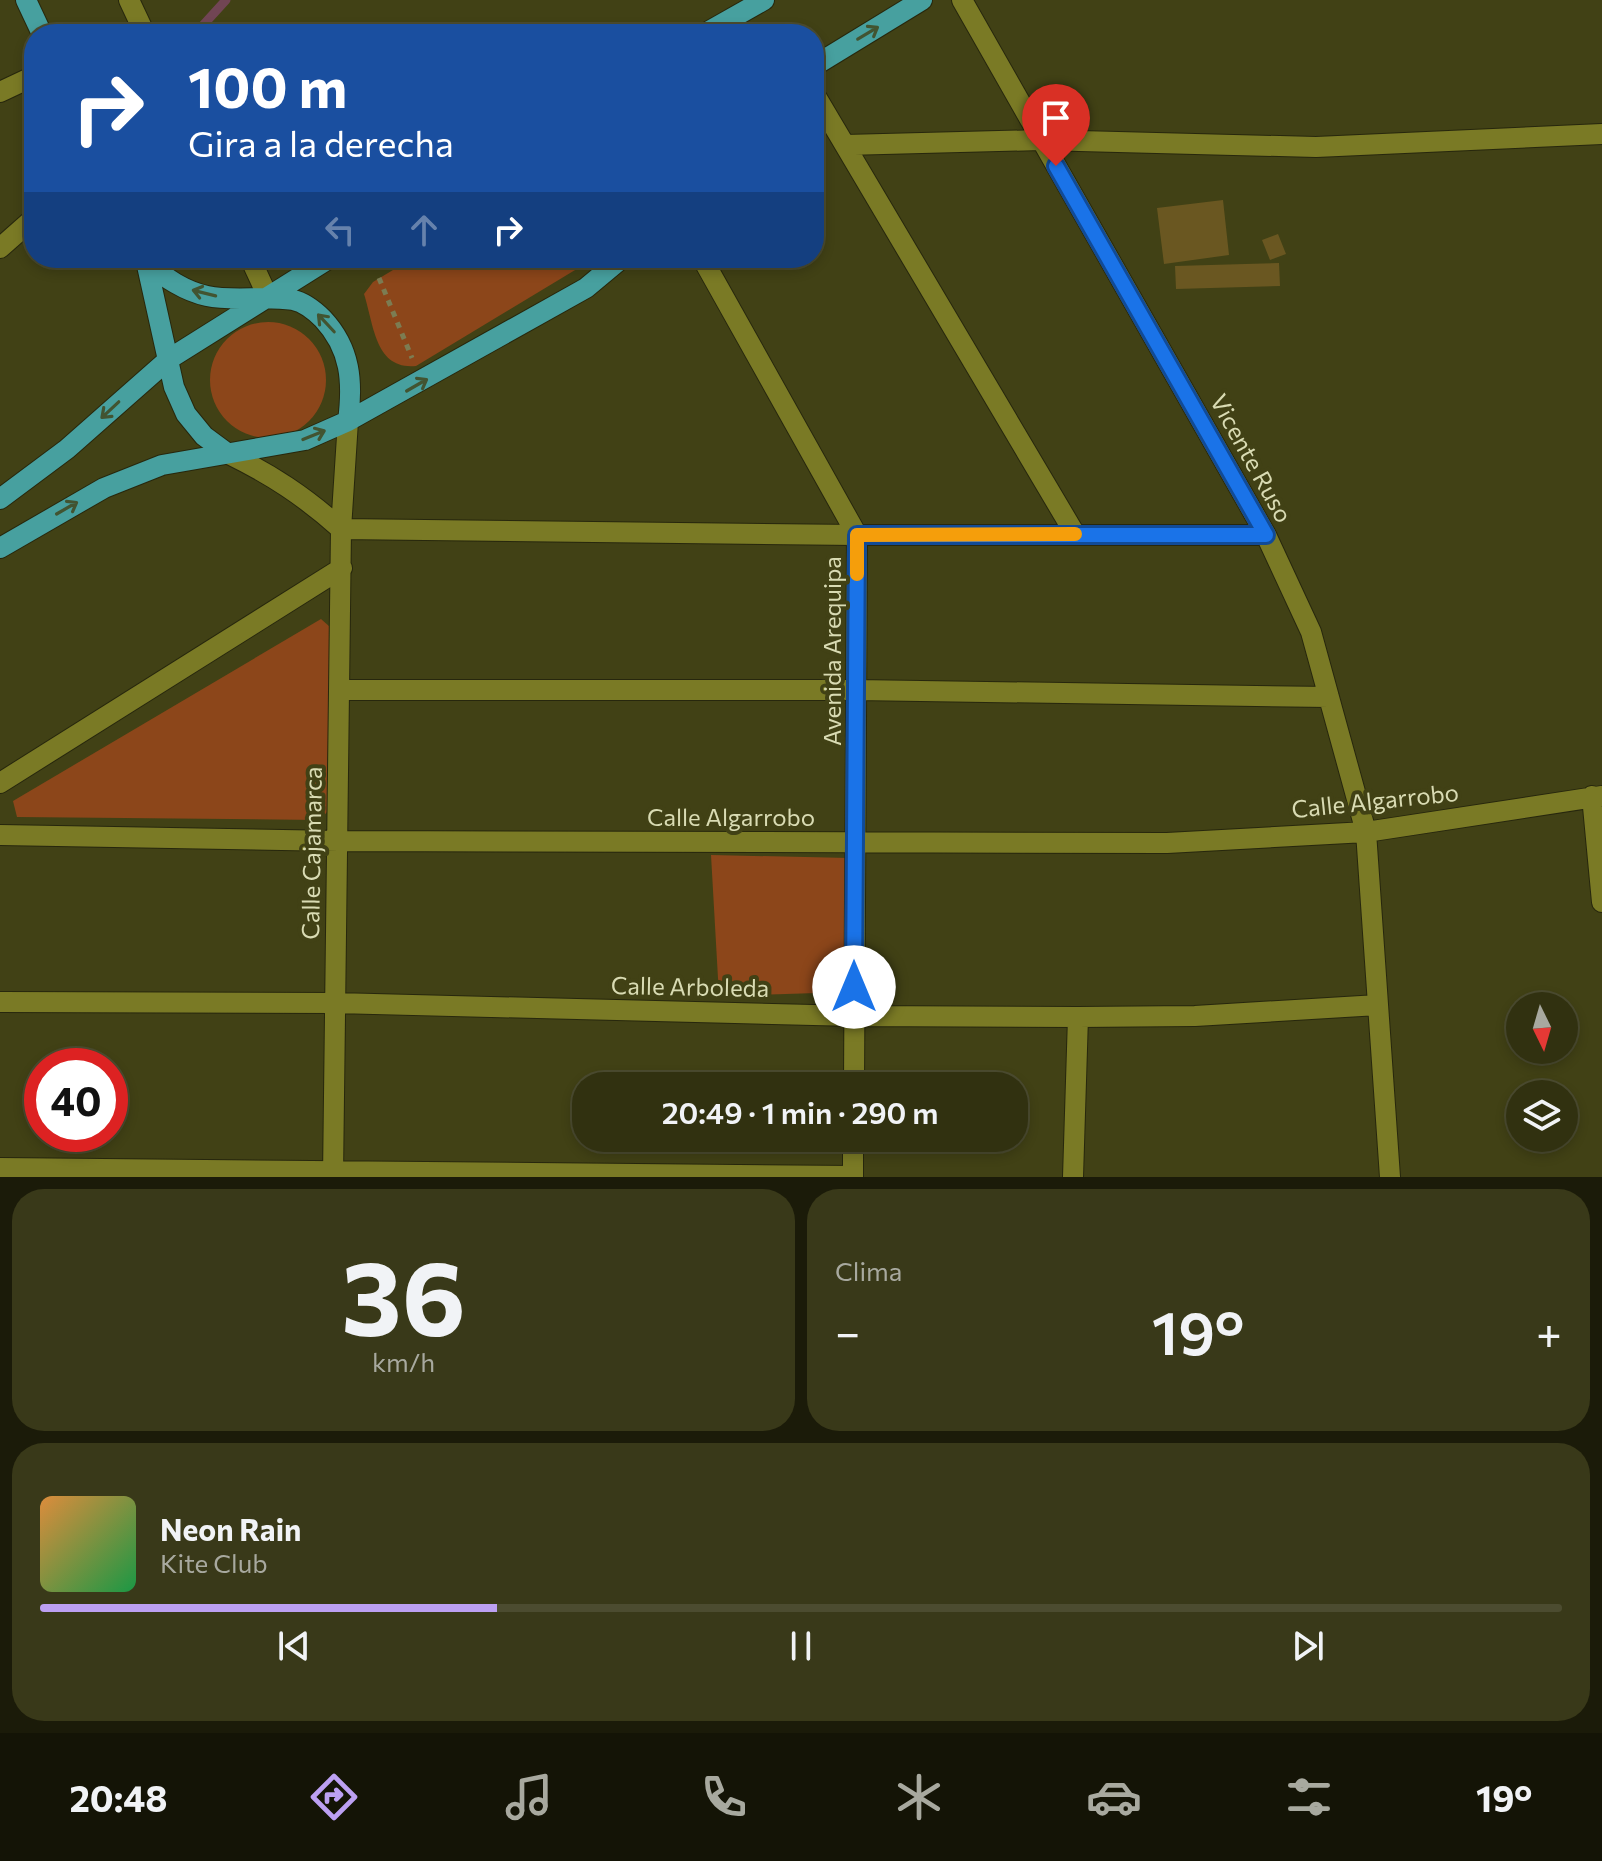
<!DOCTYPE html>
<html lang="es">
<meta charset="utf-8">
<style>
:root{--surface:#313110;--page:#393919;--text:#f1f3f6;--muted:#a8a99f;--line:#4c4c30;--accent:#bca0f2}
body{margin:0;font-family:Commissioner,sans-serif;background:var(--page);color:var(--text);height:100vh;display:flex;flex-direction:column;font-size:30px;white-space:nowrap}
*{box-sizing:border-box;margin:0}
p{font-size:26px;color:var(--muted)}
.icon{flex:none;width:44px;height:44px;fill:none;stroke:currentColor;stroke-width:2;stroke-linecap:round;stroke-linejoin:round}
.map{position:relative;height:1177px;overflow:hidden}
.details{display:flex;flex-direction:column;gap:12px;padding:12px;background:#1b1b09;flex:1}
.details>*{flex:none}
.guide{position:absolute;left:24px;top:24px;width:800px;height:244px;border-radius:32px;box-shadow:0 4px 12px #0003,0 0 0 2px var(--line);background:#1a4fa0;color:#fff;overflow:hidden}
.needle{width:52px;rotate:175deg}
.tools{position:absolute;left:1506px;top:992px;display:grid;gap:16px}
.tools a{display:grid;place-items:center;width:72px;height:72px;border-radius:50%;background:var(--surface);box-shadow:0 4px 12px #0003,0 0 0 2px var(--line);font-size:40px}
.speed{position:absolute;left:24px;top:1048px;display:flex;gap:16px;font-size:40px;font-weight:700;text-align:center}
.speed>*{display:grid;place-content:center;width:104px;height:104px;border-radius:50%;background:var(--surface);box-shadow:0 4px 12px #0003,0 0 0 2px var(--line);line-height:1}
.speed .limit{border:12px solid #d22;background:#fff;color:#111}
.pin{position:absolute;display:grid;place-items:center;width:68px;height:68px;color:#fff;margin:-82px -34px;border-radius:50% 50% 50% 0;rotate:-45deg;box-shadow:0 0 8px #0007}
.pin .icon{rotate:45deg}
.me{position:absolute;width:88px;margin:-44px;rotate:0deg;stroke-linejoin:round;filter:drop-shadow(0 0 6px #0008)}
.turn{display:flex;align-items:center;gap:28px;height:168px;padding:0 32px;font-size:36px}
.turn .icon{width:104px;height:104px;stroke-width:2.5}
.turn b{display:block;font-size:56px;line-height:68px}
.lanes{display:flex;align-items:center;height:76px;padding:0 32px;background:#0003;justify-content:center;gap:40px;direction:ltr}
.lanes .off{opacity:.35}
.big{font-size:60px;font-weight:600;line-height:1.1}
.details .widget{flex:1;display:flex;flex-direction:column;justify-content:center;gap:12px;min-width:0;padding:0 28px;border-radius:32px;background:var(--page)}
.details .dial{align-items:center;gap:0}
.dial b{font-size:104px;line-height:1}
.song{display:flex;align-items:center;gap:24px}
.cover{width:96px;height:96px;border-radius:12px;background:linear-gradient(135deg,hsl(30 70% 55%),hsl(140 70% 35%))}
.played{height:8px;border-radius:4px;background:linear-gradient(90deg,var(--accent) 30%,var(--line) 30%)}
.keys{display:flex;justify-content:space-around;direction:ltr}
.heat{display:flex;justify-content:space-between;align-items:center;font-size:44px;direction:ltr}
.details .tiles{flex:1;display:grid;gap:12px;grid-template-columns:1fr 1fr}
.widget:last-child{grid-column:span 2}
.trip{position:absolute;left:572px;top:1072px;width:456px;height:80px;border-radius:32px;background:var(--surface);box-shadow:0 4px 12px #0003,0 0 0 2px var(--line);font-weight:600;line-height:80px;text-align:center}
.menu{display:flex;height:128px;justify-content:space-around;align-items:center;background:#141406;color:var(--muted)}
.menu .icon{width:56px;height:56px}
.menu .on{color:var(--accent)}
.menu b{font-size:36px;color:var(--text)}
.map>svg:first-child{display:block}
.green{fill:#8c461a}
.lines{fill:none;stroke-linecap:round;stroke-linejoin:round}
.stream{stroke:#714554;stroke-width:9}
.building{fill:#6a5721}
.minor-casing{stroke:#27270d;stroke-width:22}
.major-casing{stroke:#27270d;stroke-width:22}
.path{stroke:#7c7c52;stroke-width:5;stroke-dasharray:6 6;stroke-linecap:butt}
.minor{stroke:#7a7a25;stroke-width:20}
.major{stroke:#47a09f;stroke-width:20}
.oneway{stroke:#425431}
.route-casing{stroke:#114b97;stroke-width:20}
.route{stroke:#1a73e8;stroke-width:14}
.slow{stroke:#f59e0b;stroke-width:14}
.labels{text-anchor:middle;dominant-baseline:central;stroke-width:8;stroke-linejoin:round;paint-order:stroke}
.street-label{font-size:24px;fill:#d9dbb3;stroke:#414115}
</style>
<div class="map">
<svg width="1602" height="1177" viewBox="0 0 1602 1177">
<rect width="100%" height="100%" fill="#414115"/>
<path class="green" d="M413 258H595L416 366C375 370 374 325 364 294L373 282Z
M210 380a58 58 0 1 1 116 0a58 58 0 1 1-116 0Z
M321 619 330 627 327 812 320 820 17 817 13 801Z
M711 855 849 858V992L719 996Z"/>
<g class="lines">
<path class="stream" d="M195 34 226 0"/>
</g>
<path class="building" d="M1223 200 1229 255 1164 264 1157 208Z
M1278 234 1286 254 1270 260 1262 240Z
M1279 263 1280 286 1176 289 1175 266Z"/>
<g class="lines">
<defs>
<path id="minor" d="M129 0 145 34
M962 0 1266 535 1311 632 1366 832 1390 1177
M0 92 34 76
M814 93 1075 534
M845 145 1041 140 1316 147 1602 134
M0 248 34 218
M250 258 268 297
M702 258 857 535 854 1086
M227 453C272 475 304 496 341 529
M341 529 857 535H1266
M340 690H856L1329 697
M0 783 342 568
M1592 796 1602 902
M0 835 338 841 1167 843 1366 832 1602 796
M0 1002 335 1003 854 1016 1078 1017 1195 1016 1378 1005
M0 1168 853 1176
M333 1177 341 529 348 421
M853 1177V1138
M1073 1177 1078 1017"/>
<path id="major" d="M26 0 42 34
M704 34 764 0
M814 66 922 0
M146 261 174 387 186 414 204 436 227 453
M148 264C166 278 184 291 207 296 235 302 264 295 293 300 303 302 315 311 323 319 351 349 353 382 348 421
M0 499 67 449 169 359 330 258
M0 548 104 488 162 465 305 440 348 421 586 288 622 258"/>
</defs>
<use href="#minor" class="minor-casing"/>
<use href="#major" class="major-casing"/>
<path class="path" d="M629 31 630 34
M379 278 412 358"/>
<use href="#minor" class="minor"/>
<use href="#major" class="major"/>
</g>
<defs><path id="oneway-shaft" d="M-6 0H5M1.5-3L5.5 0L1.5 3" fill="none" stroke-width="1.6" stroke-linecap="round" stroke-linejoin="round" transform="scale(2)"/></defs>
<g class="oneway">
<use href="#oneway-shaft" transform="translate(868 33) rotate(-31)"/>
<use href="#oneway-shaft" transform="translate(204 293) rotate(-166)"/>
<use href="#oneway-shaft" transform="translate(326 323) rotate(-133)"/>
<use href="#oneway-shaft" transform="translate(417 385) rotate(-30)"/>
<use href="#oneway-shaft" transform="translate(110 410) rotate(137)"/>
<use href="#oneway-shaft" transform="translate(314 435) rotate(-22)"/>
<use href="#oneway-shaft" transform="translate(67 508) rotate(-30)"/>
</g>
<g class="lines">
<defs>
<path id="route" d="M854 987 857 535H1266L1056 166"/>
</defs>
<use href="#route" class="route-casing"/>
<use href="#route" class="route"/>
<path class="slow" d="M857 574V535L1075 534"/>
</g>
<g class="labels">
<g class="street-label">
<text transform="translate(1252 458) rotate(61)">Vicente Ruso</text>
<text transform="translate(831 651) rotate(-90)">Avenida Arequipa</text>
<text transform="translate(1375 800) rotate(-6)">Calle Algarrobo</text>
<text x="731" y="816">Calle Algarrobo</text>
<text transform="translate(311 853) rotate(-89)">Calle Cajamarca</text>
<text transform="translate(690 986) rotate(1)">Calle Arboleda</text>
</g>
</g>
</svg>
<div class="tools">
<a><svg class="needle" viewBox="-14 -14 28 28"><path d="M0-13l5 13h-10z" fill="#e53935"/><path d="M0 13l5-13h-10z" fill="#a8a99f"/></svg></a>
<a><svg class="icon" aria-label="layers" viewBox="0 0 24 24"><path d="M12 4l9 5-9 5-9-5zM3 14l9 5 9-5"/></svg></a>
</div>
<div class="speed"><div class="limit">40</div></div>
<div class="pin" style="left:1056px;top:166px;background:#d93025"><svg class="icon" aria-label="arrive" viewBox="0 0 24 24"><path d="M6 21V4h12l-3 4 3 4H6"/></svg></div>
<svg class="me" style="left:854px;top:987px" viewBox="-20 -20 40 40"><circle r="19" fill="#fff"/><path d="M0-13L10 11 0 6-10 11z" fill="#1a73e8"/></svg>
<div class="trip">20:49 · 1 min · 290 m</div>
<div class="guide">
<div class="turn"><svg class="icon" aria-label="right" viewBox="0 0 24 24"><path d="M7 20v-9h11M14 6l5 5-5 5"/></svg><div><b>100 m</b>Gira a la derecha</div></div>
<div class="lanes"><svg class="icon off" aria-label="left" viewBox="0 0 24 24"><path d="M17 20v-9H6M10 6l-5 5 5 5"/></svg><svg class="icon off" aria-label="ahead" viewBox="0 0 24 24"><path d="M12 20V5M6 11l6-6 6 6"/></svg><svg class="icon" aria-label="right" viewBox="0 0 24 24"><path d="M7 20v-9h11M14 6l5 5-5 5"/></svg></div>
</div>
</div>
<section class="details">
<div class="tiles">
<div class="widget dial"><b>36</b><p>km/h</p></div>
<div class="widget"><p>Clima</p>
<div class="heat"><a>−</a><b class="big">19°</b><a>+</a></div>
</div>
<div class="widget">
<div class="song"><i class="cover"></i><div><b>Neon Rain</b><p>Kite Club</p></div></div>
<div class="played"></div>
<div class="keys"><svg class="icon" aria-label="previous" viewBox="0 0 24 24"><path d="M18 5L8 12l10 7zM5 5v14"/></svg><svg class="icon" aria-label="pause" viewBox="0 0 24 24"><path d="M8 5v14M16 5v14"/></svg><svg class="icon" aria-label="next" viewBox="0 0 24 24"><path d="M6 5l10 7-10 7zM19 5v14"/></svg></div>
</div>
</div>
</section>
<nav class="menu">
<b>20:48</b>
<svg class="icon on" aria-label="directions" viewBox="0 0 24 24"><path d="M12 3l9 9-9 9-9-9zM9 14v-3h6M13 9l2 2-2 2"/></svg>
<svg class="icon" aria-label="music" viewBox="0 0 24 24"><path d="M9 18V5l10-2v13"/><circle cx="6" cy="18" r="3"/><circle cx="16" cy="16" r="3"/></svg>
<svg class="icon" aria-label="phone" viewBox="0 0 24 24"><path d="M5 4h4l2 5-3 2q2 4 5 5l2-3 5 2v4C11 20 4 13 5 4z"/></svg>
<svg class="icon" aria-label="climate" viewBox="0 0 24 24"><path d="M12 3v18M4 7l16 10M4 17L20 7"/></svg>
<svg class="icon" aria-label="car" viewBox="0 0 24 24"><path d="M5 17H2v-5l4-1 3-4h7l3 4 3 1v5h-3M9 17h6M6 11h13"/><circle cx="7" cy="17" r="2"/><circle cx="17" cy="17" r="2"/></svg>
<svg class="icon" aria-label="filters" viewBox="0 0 24 24"><path d="M4 7h16M4 17h16"/><circle cx="9" cy="7" r="2"/><circle cx="15" cy="17" r="2"/></svg>
<b>19°</b>
</nav>
